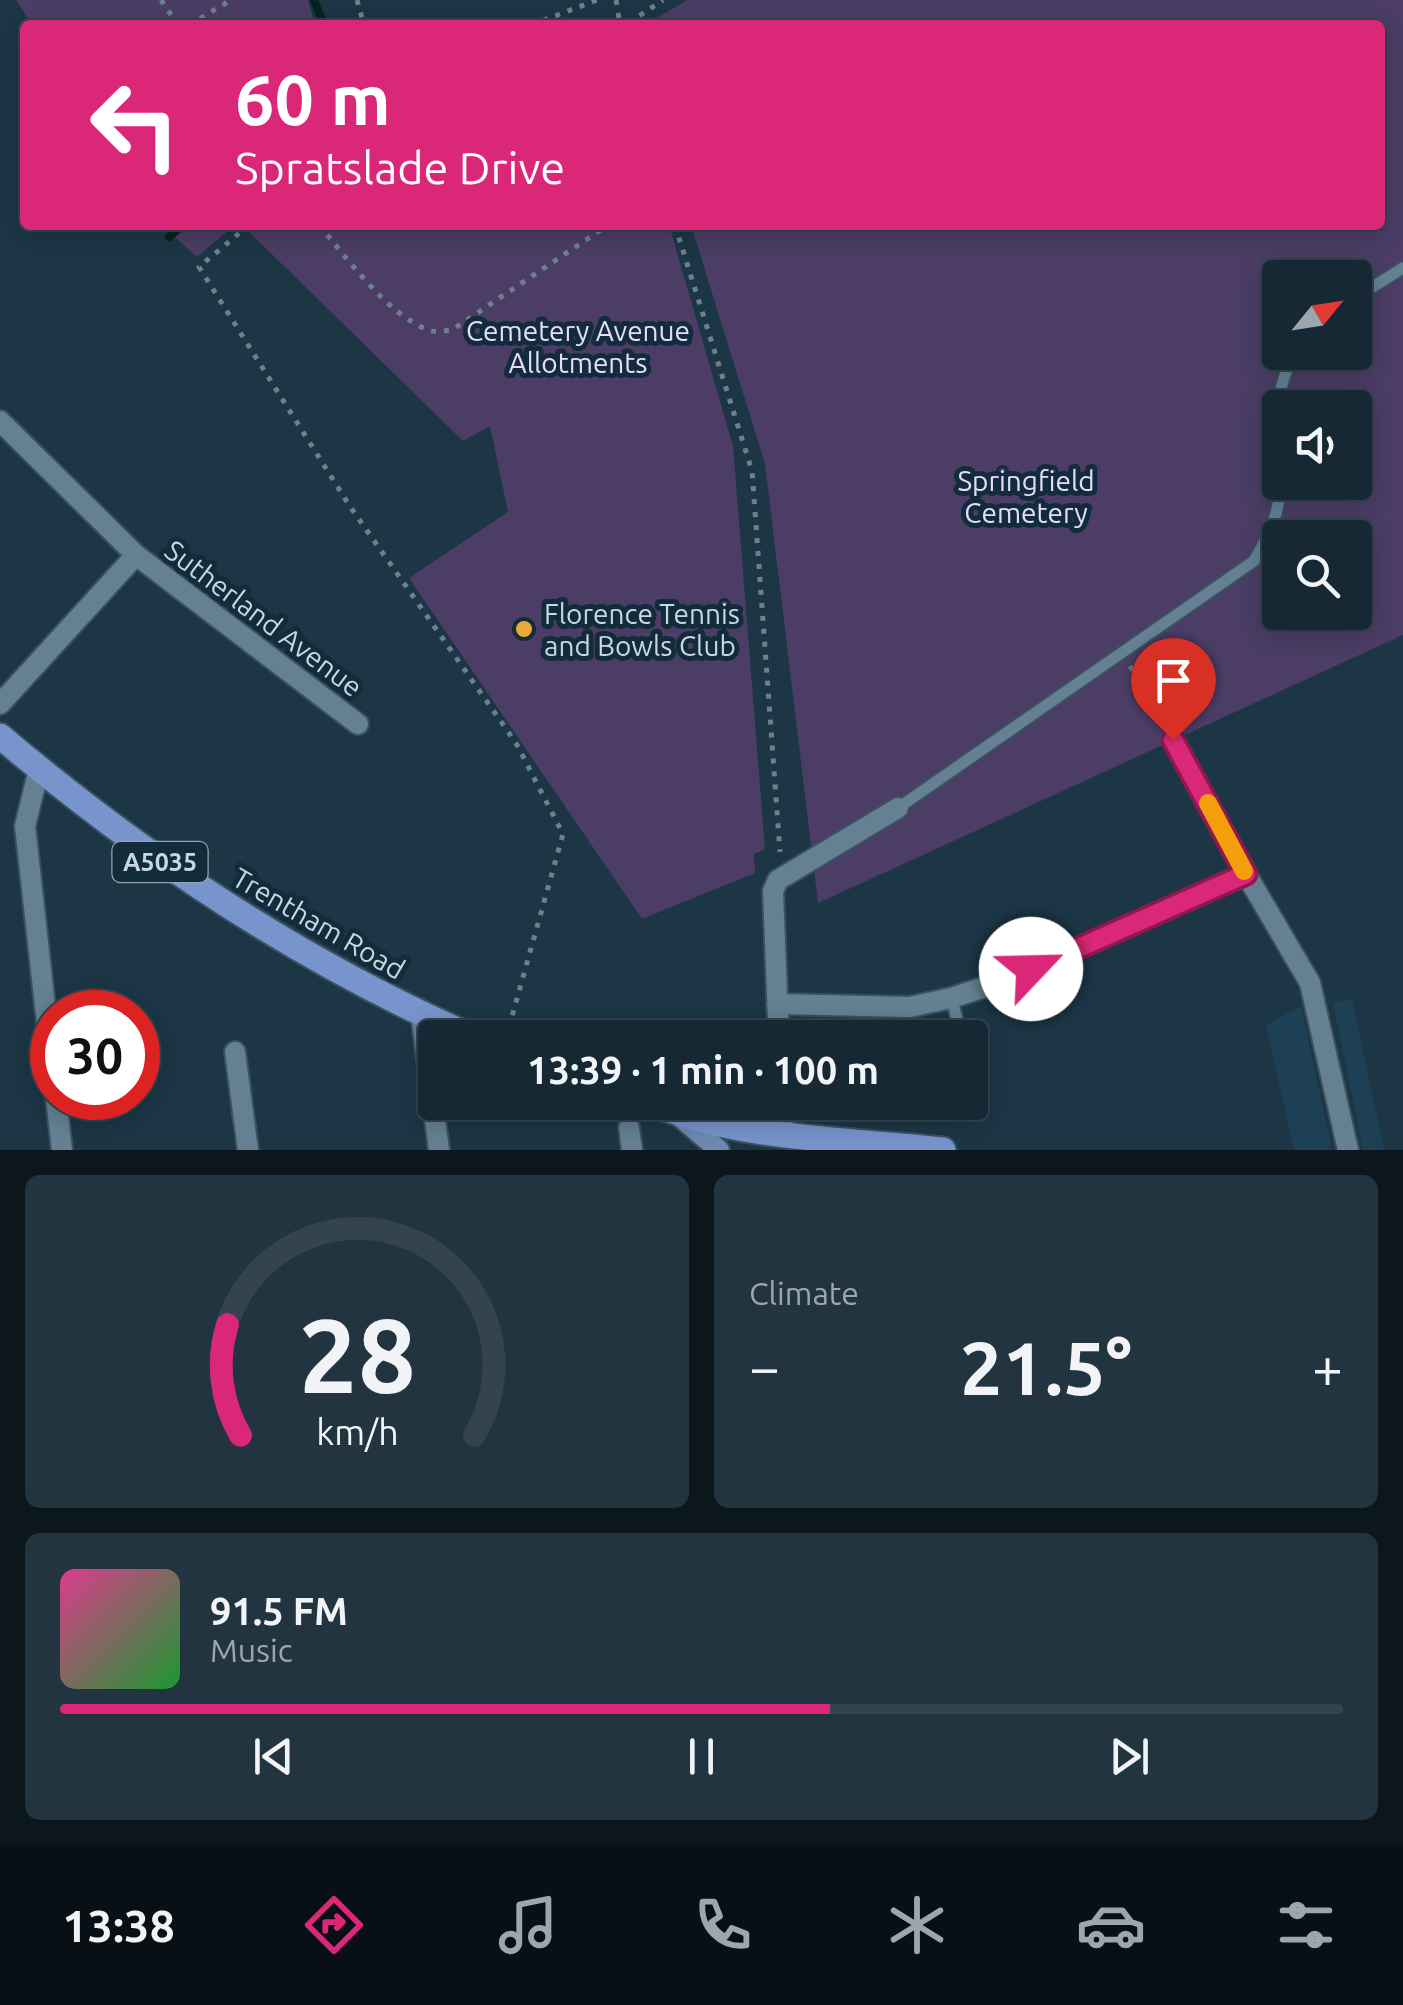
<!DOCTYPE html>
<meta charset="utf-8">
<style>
:root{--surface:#152834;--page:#223440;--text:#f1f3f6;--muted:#9da6ac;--line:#34444f;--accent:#db2777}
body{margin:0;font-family:Ubuntu,sans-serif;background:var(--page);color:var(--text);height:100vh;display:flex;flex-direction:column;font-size:38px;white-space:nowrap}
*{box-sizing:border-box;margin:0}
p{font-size:32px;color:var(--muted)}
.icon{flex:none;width:55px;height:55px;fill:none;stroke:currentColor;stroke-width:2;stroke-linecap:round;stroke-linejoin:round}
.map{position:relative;height:1150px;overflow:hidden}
.panel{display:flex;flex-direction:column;gap:25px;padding:25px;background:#0c161d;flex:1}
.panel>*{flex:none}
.guide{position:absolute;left:20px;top:20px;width:1365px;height:210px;border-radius:10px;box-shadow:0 5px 25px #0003,0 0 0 2px var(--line);background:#db2777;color:#fff;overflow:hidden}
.needle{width:65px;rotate:60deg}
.tools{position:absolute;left:1262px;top:260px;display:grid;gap:20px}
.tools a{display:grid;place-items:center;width:110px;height:110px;border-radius:10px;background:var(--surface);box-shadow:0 5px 25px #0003,0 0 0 2px var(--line);font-size:50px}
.speed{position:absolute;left:30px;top:990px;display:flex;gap:20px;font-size:50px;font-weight:700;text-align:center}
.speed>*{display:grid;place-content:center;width:130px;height:130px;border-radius:50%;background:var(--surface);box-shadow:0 5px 25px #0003,0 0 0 2px var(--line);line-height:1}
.speed .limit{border:15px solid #d22;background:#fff;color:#111}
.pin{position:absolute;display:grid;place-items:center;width:85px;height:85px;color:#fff;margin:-102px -42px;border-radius:50% 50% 50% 0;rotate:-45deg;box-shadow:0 0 10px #0007}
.pin .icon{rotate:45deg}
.me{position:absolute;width:110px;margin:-55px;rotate:66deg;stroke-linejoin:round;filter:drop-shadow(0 0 8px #0008)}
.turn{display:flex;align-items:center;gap:35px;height:210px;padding:0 50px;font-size:45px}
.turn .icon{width:130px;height:130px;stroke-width:2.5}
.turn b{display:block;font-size:70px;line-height:85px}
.big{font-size:75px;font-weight:600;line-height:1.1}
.panel .tile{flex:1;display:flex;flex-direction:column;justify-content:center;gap:15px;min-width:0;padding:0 35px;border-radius:15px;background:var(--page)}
.panel .dial{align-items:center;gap:0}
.dial svg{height:260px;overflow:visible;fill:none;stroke:var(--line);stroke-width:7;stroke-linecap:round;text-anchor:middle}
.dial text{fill:var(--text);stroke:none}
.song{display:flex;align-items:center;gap:30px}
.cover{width:120px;height:120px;border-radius:15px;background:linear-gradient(135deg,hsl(330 70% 55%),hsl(130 70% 35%))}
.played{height:10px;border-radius:5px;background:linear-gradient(90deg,var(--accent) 60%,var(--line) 60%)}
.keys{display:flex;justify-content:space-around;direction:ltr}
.heat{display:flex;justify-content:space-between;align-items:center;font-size:55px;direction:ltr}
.panel .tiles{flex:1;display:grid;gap:25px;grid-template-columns:1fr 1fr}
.tile:last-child{grid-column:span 2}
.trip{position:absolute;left:418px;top:1020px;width:570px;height:100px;border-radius:10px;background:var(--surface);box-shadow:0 5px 25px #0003,0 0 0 2px var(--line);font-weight:600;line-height:100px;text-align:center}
.menu{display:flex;height:160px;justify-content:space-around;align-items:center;background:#081015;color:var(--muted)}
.menu .icon{width:70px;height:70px}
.menu .selected{color:var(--accent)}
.menu b{font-size:45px;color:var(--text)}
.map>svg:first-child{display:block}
.built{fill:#1e4054}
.green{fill:#4b3d65;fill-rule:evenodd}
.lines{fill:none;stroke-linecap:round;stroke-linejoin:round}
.stream{stroke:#05231c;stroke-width:8}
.service-casing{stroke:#3a515f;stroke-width:15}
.pedestrian-casing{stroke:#3a515f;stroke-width:19}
.minor-casing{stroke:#3a515f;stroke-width:24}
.secondary-casing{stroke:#3a515f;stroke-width:24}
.primary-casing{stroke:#3a515f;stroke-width:29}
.path{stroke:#6c818e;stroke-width:5;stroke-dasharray:5 8;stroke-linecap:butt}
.service{stroke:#648092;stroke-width:11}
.pedestrian{stroke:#648092;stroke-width:15}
.minor{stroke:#648092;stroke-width:20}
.secondary{stroke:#6d8aaf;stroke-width:20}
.primary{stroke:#7794cc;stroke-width:25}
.route-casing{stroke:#8e194d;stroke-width:25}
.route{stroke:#db2777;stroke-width:18}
.slow{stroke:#f59e0b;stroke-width:18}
.poi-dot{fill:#e8ab37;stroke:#122c3b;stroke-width:4}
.labels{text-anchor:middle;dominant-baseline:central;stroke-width:10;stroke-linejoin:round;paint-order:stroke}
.shield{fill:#122c3b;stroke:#91a4af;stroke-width:2.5}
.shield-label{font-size:25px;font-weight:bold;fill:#c8d7e1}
.park-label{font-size:28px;fill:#e6daff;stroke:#122c3b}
.poi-label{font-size:28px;fill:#c8d7e1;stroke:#122c3b;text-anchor:start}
.street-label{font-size:28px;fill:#c8d7e1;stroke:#122c3b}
</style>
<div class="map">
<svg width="1403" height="1150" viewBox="0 0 1403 1150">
<rect width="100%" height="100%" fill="#1c3646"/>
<path class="built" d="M1352 999 1384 1149V1150H1363L1333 1003Z
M1301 1006 1332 1150H1294L1266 1025Z"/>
<path class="green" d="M16 0H308L315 25H32Z
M687 0H1403V635L818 903 765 464 691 225H1380V25H645ZM1280 278H1355V352H1280ZM1280 408H1355V482H1280ZM1280 538H1355V612H1280Z
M161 225H235L197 257Z
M242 225H669L733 446 765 849 754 854 755 873 642 919 409 578 508 512 490 426 463 441Z"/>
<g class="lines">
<path class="stream" d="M314 0 324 25
M169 237 183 225"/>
<defs>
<path id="service" d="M1355 298 1403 268
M898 808 1254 561C1264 544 1275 524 1278 504 1284 445 1264 411 1295 352
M952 998 961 1038
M970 1076V1078"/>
<path id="pedestrian" d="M625 1102 629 1128"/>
<path id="minor" d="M0 421 136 555 358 724
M0 704 136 555
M1173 740 1246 874 1310 983 1348 1150
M39 769 25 826 52 1069
M777 1004 910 1007 951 998 1009 979 1246 874
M421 1014 439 1150
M773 1038 778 1019 773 891 778 880 898 808
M235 1052 248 1150
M56 1098 62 1150
M782 1102 783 1136
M629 1128 632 1150"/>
<path id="secondary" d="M679 1116 719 1150"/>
<path id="primary" d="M0 736C144 858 301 962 475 1038
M648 1102C740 1140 845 1139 943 1150"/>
</defs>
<use href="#service" class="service-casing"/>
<use href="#pedestrian" class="pedestrian-casing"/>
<use href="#minor" class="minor-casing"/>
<use href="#secondary" class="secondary-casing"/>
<use href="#primary" class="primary-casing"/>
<path class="path" d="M161 0 178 25
M357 0 364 25
M616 0 620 25
M189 25 231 0
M531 25 597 0
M631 25 636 18 663 0
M249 225 199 267 349 505 516 743 563 834 506 1038
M319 225C347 258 387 314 428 330 436 333 444 331 452 330L608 225
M675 225 752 471 780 852
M1130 666 1162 721"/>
<use href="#service" class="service"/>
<use href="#pedestrian" class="pedestrian"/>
<use href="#minor" class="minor"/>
<use href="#secondary" class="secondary"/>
<use href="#primary" class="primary"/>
</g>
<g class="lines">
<defs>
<path id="route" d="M1031 969 1246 874 1173 740"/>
</defs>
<use href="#route" class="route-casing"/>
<use href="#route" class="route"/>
<path class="slow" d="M1208 803 1244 871"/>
</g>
<circle class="poi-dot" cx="524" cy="629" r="10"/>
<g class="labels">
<rect class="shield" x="112.5" y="842" width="95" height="40" rx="8"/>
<g class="shield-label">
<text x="160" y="862">A5035</text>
</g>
<g class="park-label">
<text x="578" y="330">Cemetery Avenue<tspan x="578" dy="32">Allotments</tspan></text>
<text x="1026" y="480">Springfield<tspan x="1026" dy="32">Cemetery</tspan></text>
</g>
<g class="poi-label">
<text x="544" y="613">Florence Tennis<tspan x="544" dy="32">and Bowls Club</tspan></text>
</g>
<g class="street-label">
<text transform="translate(264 618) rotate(37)">Sutherland Avenue</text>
<text transform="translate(319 923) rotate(30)">Trentham Road</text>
</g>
</g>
</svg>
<div class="tools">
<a><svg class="needle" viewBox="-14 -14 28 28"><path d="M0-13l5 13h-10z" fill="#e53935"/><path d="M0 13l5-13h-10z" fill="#9da6ac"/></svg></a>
<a><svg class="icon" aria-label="sound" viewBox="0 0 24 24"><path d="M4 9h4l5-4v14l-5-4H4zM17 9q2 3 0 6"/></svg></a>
<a><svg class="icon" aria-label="search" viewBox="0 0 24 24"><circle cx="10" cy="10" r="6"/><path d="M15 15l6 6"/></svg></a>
</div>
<div class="speed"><div class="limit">30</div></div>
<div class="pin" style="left:1173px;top:740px;background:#d93025"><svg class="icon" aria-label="arrive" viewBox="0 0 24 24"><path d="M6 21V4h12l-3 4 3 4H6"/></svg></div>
<svg class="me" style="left:1031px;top:969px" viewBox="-20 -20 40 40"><circle r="19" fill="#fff"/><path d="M0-13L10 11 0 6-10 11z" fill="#db2777"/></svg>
<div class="trip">13:39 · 1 min · 100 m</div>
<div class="guide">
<div class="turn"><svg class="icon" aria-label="left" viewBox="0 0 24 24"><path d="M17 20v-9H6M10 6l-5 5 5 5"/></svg><div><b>60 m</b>Spratslade Drive</div></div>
</div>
</div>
<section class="panel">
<div class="tiles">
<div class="tile dial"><svg viewBox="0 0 100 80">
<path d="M14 69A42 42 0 1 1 86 69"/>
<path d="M14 69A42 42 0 0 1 10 35" stroke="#db2777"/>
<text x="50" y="56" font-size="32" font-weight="700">28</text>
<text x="50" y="72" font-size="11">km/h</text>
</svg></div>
<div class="tile"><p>Climate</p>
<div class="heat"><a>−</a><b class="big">21.5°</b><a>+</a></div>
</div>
<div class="tile">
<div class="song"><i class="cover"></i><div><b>91.5 FM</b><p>Music</p></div></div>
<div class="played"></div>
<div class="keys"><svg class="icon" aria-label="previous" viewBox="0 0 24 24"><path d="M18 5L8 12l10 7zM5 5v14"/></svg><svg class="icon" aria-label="pause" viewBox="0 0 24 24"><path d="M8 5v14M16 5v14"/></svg><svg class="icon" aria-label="next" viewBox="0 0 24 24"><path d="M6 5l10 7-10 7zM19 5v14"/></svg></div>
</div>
</div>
</section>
<nav class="menu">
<b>13:38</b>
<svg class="icon selected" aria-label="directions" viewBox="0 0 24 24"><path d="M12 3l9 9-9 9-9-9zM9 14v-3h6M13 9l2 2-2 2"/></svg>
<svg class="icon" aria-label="music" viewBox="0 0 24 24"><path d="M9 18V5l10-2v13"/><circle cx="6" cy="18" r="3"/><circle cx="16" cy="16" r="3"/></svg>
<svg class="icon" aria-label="phone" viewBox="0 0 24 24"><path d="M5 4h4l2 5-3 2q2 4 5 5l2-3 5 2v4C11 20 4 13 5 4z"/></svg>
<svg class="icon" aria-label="climate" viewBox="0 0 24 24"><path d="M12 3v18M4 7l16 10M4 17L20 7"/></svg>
<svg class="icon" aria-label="car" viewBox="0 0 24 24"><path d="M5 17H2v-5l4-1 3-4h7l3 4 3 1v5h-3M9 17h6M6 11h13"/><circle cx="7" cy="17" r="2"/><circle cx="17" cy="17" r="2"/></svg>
<svg class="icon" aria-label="filters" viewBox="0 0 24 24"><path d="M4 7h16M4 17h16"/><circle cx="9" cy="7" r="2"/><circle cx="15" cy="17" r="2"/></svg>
</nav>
